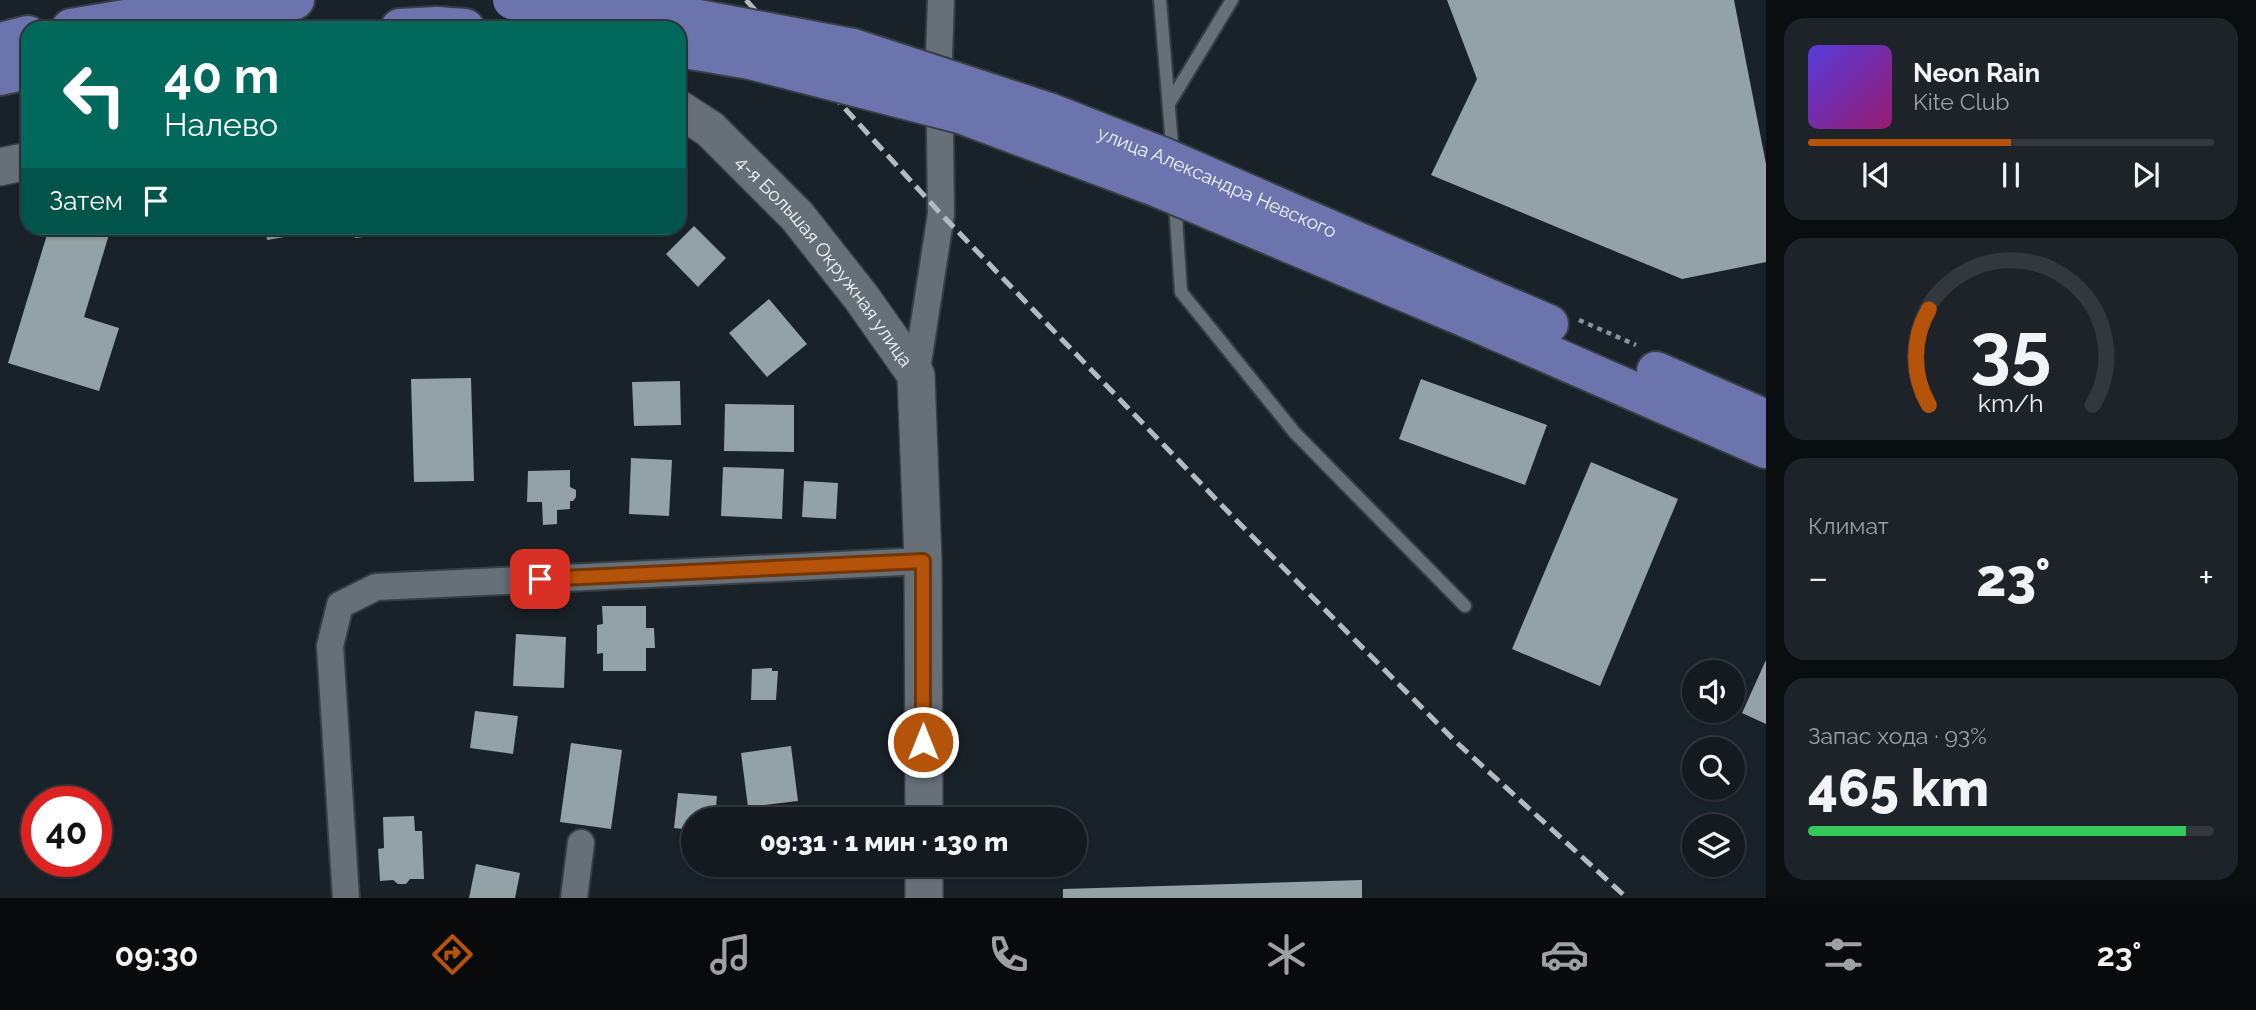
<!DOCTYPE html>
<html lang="ru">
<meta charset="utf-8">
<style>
:root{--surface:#141a1f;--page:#1d2328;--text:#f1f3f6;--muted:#9da1a4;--line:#33383d;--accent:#b45309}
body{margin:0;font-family:Raleway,sans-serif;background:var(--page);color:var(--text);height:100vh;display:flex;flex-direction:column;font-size:26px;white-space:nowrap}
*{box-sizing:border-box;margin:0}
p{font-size:23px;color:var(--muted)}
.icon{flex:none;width:38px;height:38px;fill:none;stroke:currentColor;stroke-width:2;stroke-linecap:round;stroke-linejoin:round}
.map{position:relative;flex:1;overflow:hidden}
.sheet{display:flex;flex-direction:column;gap:18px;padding:18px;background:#0b0e11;width:490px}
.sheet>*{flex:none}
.banner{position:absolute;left:21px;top:21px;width:665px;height:214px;border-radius:21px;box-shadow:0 2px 5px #0004,0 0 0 2px var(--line);background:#00695c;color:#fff;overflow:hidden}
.buttons{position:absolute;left:1682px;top:660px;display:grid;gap:14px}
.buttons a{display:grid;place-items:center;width:63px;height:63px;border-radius:50%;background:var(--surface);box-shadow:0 2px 5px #0004,0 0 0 2px var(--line);font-size:35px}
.speed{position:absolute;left:21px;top:786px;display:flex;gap:14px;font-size:35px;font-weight:700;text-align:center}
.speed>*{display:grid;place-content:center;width:91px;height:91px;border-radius:50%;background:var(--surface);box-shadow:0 2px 5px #0004,0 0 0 2px var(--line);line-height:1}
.speed .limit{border:10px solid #d22;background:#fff;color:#111}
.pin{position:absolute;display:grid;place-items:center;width:60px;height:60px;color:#fff;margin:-30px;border-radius:14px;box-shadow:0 4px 10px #0006}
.me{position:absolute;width:77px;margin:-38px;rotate:0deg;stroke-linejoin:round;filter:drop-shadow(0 0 5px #0008)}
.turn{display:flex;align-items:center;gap:24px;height:147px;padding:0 28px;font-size:32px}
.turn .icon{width:91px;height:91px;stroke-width:2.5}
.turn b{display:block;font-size:49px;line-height:60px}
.then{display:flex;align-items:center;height:66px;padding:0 28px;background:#0003;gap:14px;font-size:26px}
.big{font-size:52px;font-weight:800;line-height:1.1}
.sheet .card{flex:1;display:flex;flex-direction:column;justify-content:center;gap:10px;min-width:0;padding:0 24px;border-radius:21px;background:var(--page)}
.sheet .dial{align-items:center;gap:0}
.dial svg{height:182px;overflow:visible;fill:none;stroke:var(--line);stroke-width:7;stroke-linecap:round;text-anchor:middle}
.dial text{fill:var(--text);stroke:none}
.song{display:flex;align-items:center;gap:21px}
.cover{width:84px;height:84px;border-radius:10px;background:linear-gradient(135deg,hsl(250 70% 55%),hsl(320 70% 35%))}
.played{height:7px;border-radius:4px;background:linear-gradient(90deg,var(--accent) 50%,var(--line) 50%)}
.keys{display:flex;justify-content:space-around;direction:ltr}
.heat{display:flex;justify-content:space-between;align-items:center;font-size:38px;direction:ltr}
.charge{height:10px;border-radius:5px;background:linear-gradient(90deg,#34c759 93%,var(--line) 0)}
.trip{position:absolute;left:681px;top:807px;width:406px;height:70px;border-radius:35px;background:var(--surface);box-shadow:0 2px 5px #0004,0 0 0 2px var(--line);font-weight:800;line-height:70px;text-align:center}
.dock{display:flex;height:112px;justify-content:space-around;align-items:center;background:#080a0c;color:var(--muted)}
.dock .icon{width:49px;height:49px}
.dock .selected{color:var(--accent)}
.dock b{font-size:32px;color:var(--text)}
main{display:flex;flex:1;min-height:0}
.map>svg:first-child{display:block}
.building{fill:#93a2a6}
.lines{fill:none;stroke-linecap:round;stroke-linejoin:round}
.lane-casing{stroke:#383e44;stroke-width:16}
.street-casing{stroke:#383e44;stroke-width:30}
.secondary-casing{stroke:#383e44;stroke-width:40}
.primary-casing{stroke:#383e44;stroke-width:42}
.path{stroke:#8b9298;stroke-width:4.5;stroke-dasharray:5 5;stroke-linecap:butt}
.lane{stroke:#677079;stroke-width:12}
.street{stroke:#677079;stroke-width:26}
.secondary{stroke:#677079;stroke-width:37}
.primary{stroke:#6c74ae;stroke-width:38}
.rail{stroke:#b4bac0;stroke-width:5;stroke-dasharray:14 7;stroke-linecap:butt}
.primary-bridge-casing{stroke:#383e44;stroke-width:42;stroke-linecap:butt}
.primary-bridge{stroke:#6c74ae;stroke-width:38}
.route-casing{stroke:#753606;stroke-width:18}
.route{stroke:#b45309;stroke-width:12}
.labels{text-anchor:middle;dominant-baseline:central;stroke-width:7;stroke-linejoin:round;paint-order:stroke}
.street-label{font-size:19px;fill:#eff5fa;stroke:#11181f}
</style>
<main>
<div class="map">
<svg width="1766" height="898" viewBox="0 0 1766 898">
<rect width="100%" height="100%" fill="#1a2229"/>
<path class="building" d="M1447 0H1734L1766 164V262L1682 279 1431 175 1477 79Z
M694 226 726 258 698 287 666 254Z
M49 228H111L84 317 119 328 99 391 8 363Z
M265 228H314V232L267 240Z
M354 228H395L396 233 355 238Z
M769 299 807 344 767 377 729 333Z
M471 378 474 481 414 482 411 379Z
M1421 379 1547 425 1525 485 1399 439Z
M680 381 681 425 634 426 632 382Z
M725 404 794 405V452L724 451Z
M631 458 672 460 669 516 629 514Z
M1591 462 1678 499 1600 686 1512 649Z
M723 467 784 469 782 519 721 516Z
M570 470V487L576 490V497L573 501H570V509L557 510V524L543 525 542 502H527L528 471Z
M804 481 838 483 836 519 802 517Z
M602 606H646V628H654L655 648H646V671H603V653L597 654V625L603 624Z
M516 634 566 637 564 688 513 686Z
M1766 660V724L1742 713Z
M772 668V671H778L776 700H751L752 669Z
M475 711 518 716 513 754 470 748Z
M571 743 622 750 611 829 560 822Z
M791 746 798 801 748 807 741 753Z
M678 793 717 796 715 819H693V830L674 828Z
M414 816 415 831H422L424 879H410L406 884H398L393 880 380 881 378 849 384 848 383 817Z
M476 864 520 873 515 898H469Z
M1362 880V898H1063V889Z"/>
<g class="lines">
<defs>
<path id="lane" d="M1160 0 1173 157
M1170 102 1232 0
M1175 203 1181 292 1295 433 1465 606"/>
<path id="street" d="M916 375 941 214 939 54 941 0
M346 898 330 646 340 605 376 587 923 561
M574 898 581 843"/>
<g id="secondary">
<path id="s1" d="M679 109 710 129 797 216 861 297 916 375 923 561 924 819"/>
<path d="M0 167 28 161"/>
<path d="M924 864V898"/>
</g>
<path id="primary" d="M71 28 155 14 295 0
M400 28 437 26 465 28
M0 42 28 35
M0 76 28 70
M1472 291 1549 324
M1466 318 1766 449
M1656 371 1766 419"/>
</defs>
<use href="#lane" class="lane-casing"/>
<use href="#street" class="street-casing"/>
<use href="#secondary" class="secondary-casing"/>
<use href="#primary" class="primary-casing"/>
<path class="path" d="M1579 320 1636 345"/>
<use href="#lane" class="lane"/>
<use href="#street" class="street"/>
<use href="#secondary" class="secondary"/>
<use href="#primary" class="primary"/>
<path class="rail" d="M746 0 941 214 1237 521 1455 741 1627 898"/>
<defs>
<g id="primary-bridge">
<path id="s2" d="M512 0 683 16 853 48 1049 112 1166 158 1472 291"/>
<path d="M679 48 750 60 960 114 1158 188 1466 318"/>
</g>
</defs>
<use href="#primary-bridge" class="primary-bridge-casing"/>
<use href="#primary-bridge" class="primary-bridge"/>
</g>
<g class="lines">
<defs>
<path id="route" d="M540 579 923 561V742"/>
</defs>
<use href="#route" class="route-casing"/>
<use href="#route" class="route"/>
</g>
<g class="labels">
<g class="street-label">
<text stroke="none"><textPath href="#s2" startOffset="733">улица Александра Невского</textPath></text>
<text stroke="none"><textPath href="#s1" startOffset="212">4-я Большая Окружная улица</textPath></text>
</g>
</g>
</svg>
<div class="buttons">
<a><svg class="icon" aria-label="sound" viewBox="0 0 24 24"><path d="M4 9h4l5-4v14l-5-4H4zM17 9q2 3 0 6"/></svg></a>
<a><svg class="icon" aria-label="search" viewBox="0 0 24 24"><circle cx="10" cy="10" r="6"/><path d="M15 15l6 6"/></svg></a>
<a><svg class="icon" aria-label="layers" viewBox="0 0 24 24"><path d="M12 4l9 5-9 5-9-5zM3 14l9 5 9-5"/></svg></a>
</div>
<div class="speed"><div class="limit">40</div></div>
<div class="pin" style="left:540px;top:579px;background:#d93025"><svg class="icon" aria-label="arrive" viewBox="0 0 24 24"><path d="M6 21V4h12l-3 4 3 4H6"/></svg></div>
<svg class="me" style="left:923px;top:742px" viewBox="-20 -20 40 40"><circle r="17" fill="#b45309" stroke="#fff" stroke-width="3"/><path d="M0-11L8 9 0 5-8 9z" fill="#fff"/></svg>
<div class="trip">09:31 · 1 мин · 130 m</div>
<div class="banner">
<div class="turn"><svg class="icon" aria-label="left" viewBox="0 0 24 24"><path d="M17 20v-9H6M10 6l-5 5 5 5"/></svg><div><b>40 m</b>Налево</div></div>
<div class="then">Затем<svg class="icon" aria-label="arrive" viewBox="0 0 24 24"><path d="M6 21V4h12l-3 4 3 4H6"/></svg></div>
</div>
</div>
<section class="sheet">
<div class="card">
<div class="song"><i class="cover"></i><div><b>Neon Rain</b><p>Kite Club</p></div></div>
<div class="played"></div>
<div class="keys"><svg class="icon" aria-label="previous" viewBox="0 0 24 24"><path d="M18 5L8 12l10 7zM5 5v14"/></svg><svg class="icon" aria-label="pause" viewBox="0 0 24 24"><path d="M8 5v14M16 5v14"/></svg><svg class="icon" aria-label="next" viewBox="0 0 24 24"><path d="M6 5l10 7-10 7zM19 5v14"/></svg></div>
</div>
<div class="card dial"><svg viewBox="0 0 100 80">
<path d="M14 69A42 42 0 1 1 86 69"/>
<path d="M14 69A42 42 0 0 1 14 27" stroke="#b45309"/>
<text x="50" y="56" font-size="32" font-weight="700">35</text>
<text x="50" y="72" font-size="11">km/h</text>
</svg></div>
<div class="card"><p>Климат</p>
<div class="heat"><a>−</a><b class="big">23°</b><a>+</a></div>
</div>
<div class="card"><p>Запас хода · 93%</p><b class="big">465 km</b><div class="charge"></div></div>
</section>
</main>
<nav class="dock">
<b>09:30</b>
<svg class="icon selected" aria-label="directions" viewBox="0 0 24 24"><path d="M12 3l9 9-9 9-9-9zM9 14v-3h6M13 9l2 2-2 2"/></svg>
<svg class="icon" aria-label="music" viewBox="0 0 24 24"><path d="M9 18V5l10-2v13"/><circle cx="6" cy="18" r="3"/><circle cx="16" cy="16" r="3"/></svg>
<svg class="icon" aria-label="phone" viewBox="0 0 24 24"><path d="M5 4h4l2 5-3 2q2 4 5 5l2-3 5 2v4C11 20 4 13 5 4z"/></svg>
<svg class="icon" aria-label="climate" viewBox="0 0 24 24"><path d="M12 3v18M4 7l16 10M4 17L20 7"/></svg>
<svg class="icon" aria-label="car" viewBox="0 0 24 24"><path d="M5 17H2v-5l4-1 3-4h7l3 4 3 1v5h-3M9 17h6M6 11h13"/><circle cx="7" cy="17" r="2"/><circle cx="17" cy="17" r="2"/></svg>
<svg class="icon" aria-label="filters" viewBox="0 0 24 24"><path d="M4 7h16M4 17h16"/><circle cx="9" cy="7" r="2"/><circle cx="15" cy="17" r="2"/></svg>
<b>23°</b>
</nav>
